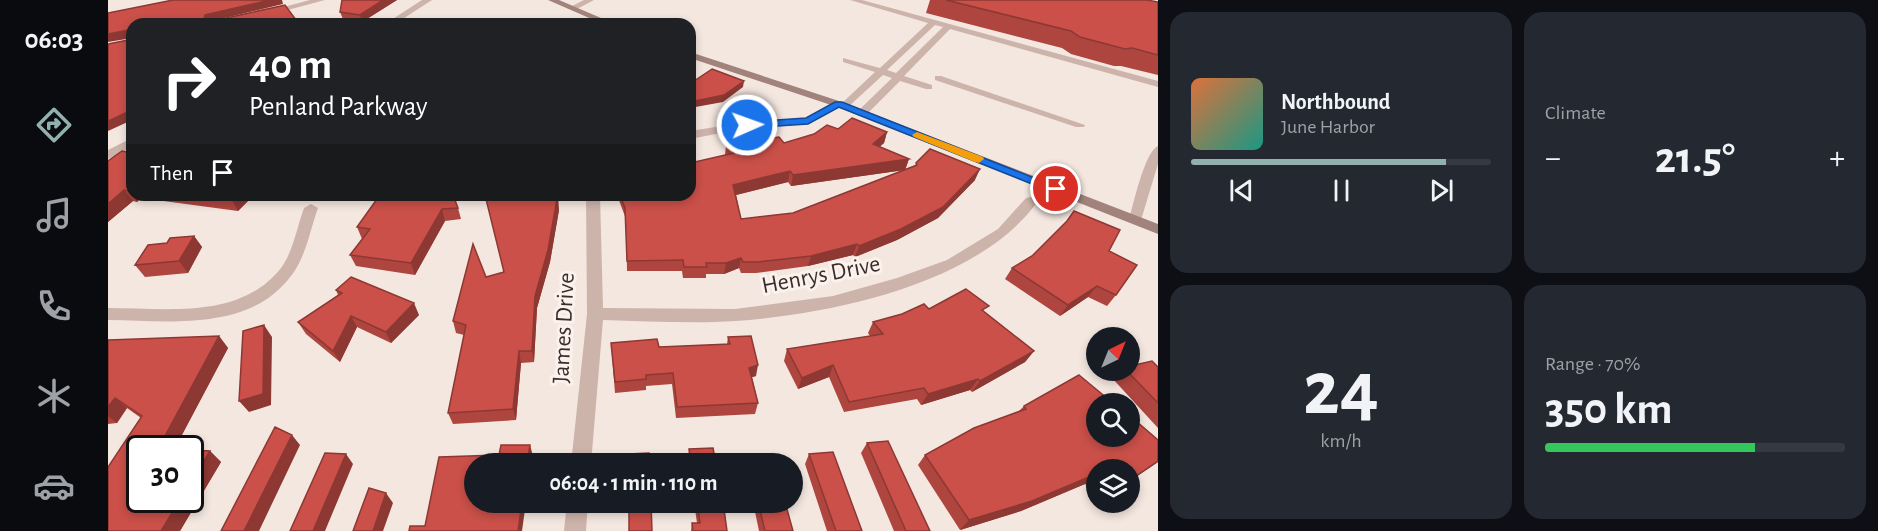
<!DOCTYPE html>
<meta charset="utf-8">
<style>
:root{--surface:#171b24;--page:#242831;--text:#f1f3f6;--muted:#9ea1a6;--line:#363941;--accent:#92b0ae}
body{margin:0;font-family:"Alegreya Sans",sans-serif;background:var(--page);color:var(--text);height:100vh;display:flex;flex-direction:column;font-size:22px;white-space:nowrap}
*{box-sizing:border-box;margin:0}
p{font-size:20px;color:var(--muted)}
.icon{flex:none;width:33px;height:33px;fill:none;stroke:currentColor;stroke-width:2;stroke-linecap:round;stroke-linejoin:round}
.map{position:relative;flex:1;overflow:hidden}
.drawer{display:flex;flex-direction:column;gap:12px;padding:12px;background:#0d0f14;width:720px}
.drawer>*{flex:none}
.hud{position:absolute;left:18px;top:18px;width:570px;height:183px;border-radius:18px;box-shadow:0 3px 9px #0003;background:#202124;color:#fff;overflow:hidden}
.needle{width:39px;rotate:43deg}
.buttons{position:absolute;left:978px;top:327px;display:grid;gap:12px}
.buttons a{display:grid;place-items:center;width:54px;height:54px;border-radius:50%;background:var(--surface);box-shadow:0 3px 9px #0003;font-size:30px}
.speed{position:absolute;left:18px;top:435px;display:flex;gap:12px;font-size:30px;font-weight:700;text-align:center}
.speed>*{display:grid;place-content:center;width:78px;height:78px;border-radius:50%;background:var(--surface);box-shadow:0 3px 9px #0003;line-height:1}
.speed .limit{border:3px solid #111;border-radius:9px;background:#fff;color:#111}
.pin{position:absolute;display:grid;place-items:center;width:51px;height:51px;color:#fff;margin:-26px;border:3px solid #fff;border-radius:50%;box-shadow:0 2px 6px #0007}
.me{position:absolute;width:66px;margin:-33px;rotate:88deg;stroke-linejoin:round;filter:drop-shadow(0 0 4px #0008)}
.turn{display:flex;align-items:center;gap:21px;height:126px;padding:0 24px;font-size:27px}
.turn .icon{width:78px;height:78px;stroke-width:2.5}
.turn b{display:block;font-size:42px;line-height:51px}
.then{display:flex;align-items:center;height:57px;padding:0 24px;background:#0003;gap:12px;font-size:22px}
.big{font-size:45px;font-weight:700;line-height:1.1}
.drawer .tile{flex:1;display:flex;flex-direction:column;justify-content:center;gap:9px;min-width:0;padding:0 21px;border-radius:18px;background:var(--page)}
.drawer .dial{align-items:center;gap:0}
.dial b{font-size:78px;line-height:1}
.song{display:flex;align-items:center;gap:18px}
.cover{width:72px;height:72px;border-radius:9px;background:linear-gradient(135deg,hsl(20 70% 55%),hsl(170 70% 35%))}
.played{height:6px;border-radius:3px;background:linear-gradient(90deg,var(--accent) 85%,var(--line) 85%)}
.keys{display:flex;justify-content:space-around;direction:ltr}
.heat{display:flex;justify-content:space-between;align-items:center;font-size:33px;direction:ltr}
.charge{height:9px;border-radius:4px;background:linear-gradient(90deg,#34c759 70%,var(--line) 0)}
.drawer .tiles{flex:1;display:grid;gap:12px;grid-template-columns:repeat(2,1fr)}
.trip{position:absolute;left:356px;top:453px;width:339px;height:60px;border-radius:30px;background:var(--surface);box-shadow:0 3px 9px #0003;font-weight:700;line-height:60px;text-align:center}
main{display:flex;flex:1;min-height:0}
.dock{display:flex;flex-direction:column;width:108px;justify-content:space-around;align-items:center;background:#090b0e;color:var(--muted)}
.dock .icon{width:42px;height:42px}
.dock .selected{color:var(--accent)}
.dock b{font-size:27px;color:var(--text)}
.map>svg:first-child{display:block}
.lines{fill:none;stroke-linecap:round;stroke-linejoin:round}
.lane{fill:#cdb4ab;fill-rule:evenodd}
.street{fill:#cdb4ab;fill-rule:evenodd}
.secondary{fill:#a1837c;fill-rule:evenodd}
.wall{fill:#ae453f;fill-rule:evenodd}
.shaded-wall{fill:#8d3833}
.building{fill:#ca5049;stroke:#8d3833;stroke-width:1.5}
.route{fill:#1a73e8;stroke:#114b97;stroke-width:1.5}
.slow{fill:#f59e0b}
.labels{text-anchor:middle;dominant-baseline:central;stroke-width:6;stroke-linejoin:round;paint-order:stroke}
.street-label{font-size:24px;fill:#3b2d2b;stroke:#fbf2ed}
</style>
<main>
<nav class="dock">
<b>06:03</b>
<svg class="icon selected" aria-label="directions" viewBox="0 0 24 24"><path d="M12 3l9 9-9 9-9-9zM9 14v-3h6M13 9l2 2-2 2"/></svg>
<svg class="icon" aria-label="music" viewBox="0 0 24 24"><path d="M9 18V5l10-2v13"/><circle cx="6" cy="18" r="3"/><circle cx="16" cy="16" r="3"/></svg>
<svg class="icon" aria-label="phone" viewBox="0 0 24 24"><path d="M5 4h4l2 5-3 2q2 4 5 5l2-3 5 2v4C11 20 4 13 5 4z"/></svg>
<svg class="icon" aria-label="climate" viewBox="0 0 24 24"><path d="M12 3v18M4 7l16 10M4 17L20 7"/></svg>
<svg class="icon" aria-label="car" viewBox="0 0 24 24"><path d="M5 17H2v-5l4-1 3-4h7l3 4 3 1v5h-3M9 17h6M6 11h13"/><circle cx="7" cy="17" r="2"/><circle cx="17" cy="17" r="2"/></svg>
</nav>
<div class="map">
<svg width="1050" height="531" viewBox="0 0 1050 531">
<rect width="100%" height="100%" fill="#f4e7e0"/>
<g class="lines">
<path class="lane" d="M476 0H486L467 10 460 8Z
M742 0H754L1050 81V87L842 29 796 76 824 85V89H818L792 81 758 115H750V111L784 78 775 75 739 108H733V104L767 72 735 62V58L772 68 820 23ZM827 25 835 27 788 73 779 70Z
M827 76H833L977 125 976 127H968L827 80Z
M1050 146V164L1033 220 1031 223H1023L1021 220C1025 205 1037 151 1050 146Z"/>
<path class="street" d="M202 0H217L161 15 157 12Z
M314 0H324L287 24H277Z
M730 101 735 104 734 106 700 124 639 128 582 139V131L639 122 697 118Z
M24 138V147L0 159V150Z
M478 195H492L495 308 627 309 725 296 789 278 839 260 890 229 918 198 923 197 930 201C871 284 724 314 628 321 584 324 538 321 495 320L483 464H463L479 314Z
M203 204 210 208C202 230 198 257 183 276 141 332 62 321 0 320V308C59 308 132 320 173 268 185 252 189 227 196 208Z
M459 502H480L478 531H456Z"/>
<path class="secondary" d="M440 0H451L507 24H495Z
M582 52 734 102 1050 224V234L726 106 582 58Z"/>
</g>
<path class="wall" d="M234 0H289L254 22 235 19 232 12Z
M822 0H1039L1050 2V75L1013 66H1006L963 54 954 48 818 13Z
M730 129 779 132 776 143 771 147 801 159 797 170 807 166 808 163 867 180 830 218 789 240 747 257 745 255 700 266 648 273H633L631 268 616 274H598V278H575L574 271H519L518 219 509 195H582L617 155 618 145 676 143ZM796 170 685 213 633 219 628 195 680 182 683 186Z
M24 153V195H146L130 211 33 198 29 202 25 201 0 222V161Z
M269 199 350 208 353 219 337 221 307 275 248 266 242 255 254 239 249 227Z
M451 210 442 262 429 308 426 362 413 363 408 420 345 424 340 413 356 335 348 333 345 321 378 277 396 272Z
M86 236 94 247 80 273 37 277 27 265 59 243Z
M1001 251 1008 295 999 306 980 297 952 316 897 279 904 268Z
M228 290 311 315 283 343 249 327 232 362 198 334 190 322 230 295Z
M821 309 877 312 926 351 917 362 864 392 862 390 813 405 809 399 736 412 721 377 690 389 676 361 679 349 762 336 760 333 765 322Z
M111 336 120 348 67 448 102 451 113 462 72 531H0L33 418 19 408 9 423 0 424V340Z
M620 337 648 376 644 377 650 403 647 414 568 418 564 384 538 386V390L507 393 503 343 551 347 619 344Z
M1050 367V428L1004 378 1011 370H1022Z
M916 406 988 470V494L977 484 913 511 852 530 810 465 817 455 911 411Z
M759 443 822 531H786L753 453Z
M581 449 608 464H580Z
M701 454 754 531H719L697 464Z
M639 456 667 464H637Z
M586 502H615L619 531H583L584 523H589Z
M645 502H677L685 531H651Z"/>
<path class="shaded-wall" d="M162 0H174L175 4 100 22 96 19 97 15Z
M275 0H289L254 22 252 15Z
M21 30 24 38 0 42V34Z
M636 81 635 87 615 102 582 108V102Z
M24 110V120L0 131V121Z
M779 132 776 143 762 155 765 144Z
M801 159 797 170 683 186 685 175Z
M872 169 867 180 830 218 789 240 747 257 751 246Z
M682 171 680 182 624 196 625 185Z
M16 190 25 201 0 222V204Z
M24 195H31L33 198 29 202Z
M129 195H146L130 211 124 200Z
M449 195H450L451 210 442 262 429 308 426 362 424 351 427 296Z
M334 209 337 221 307 275 303 263Z
M86 236 94 247 80 273 71 261Z
M749 244 745 255 700 266 703 256Z
M633 258 631 268 616 274 618 263Z
M989 286 980 297 952 316 960 305Z
M306 303 311 315 283 343 278 332Z
M243 316 249 327 232 362 225 351Z
M156 325 164 337 163 405 141 412 131 401Z
M111 336 120 348 67 448 51 447Z
M411 351 413 363 408 420 405 409Z
M926 351 917 362 864 392 872 381Z
M650 365 648 376 638 379 641 368Z
M725 365 721 377 690 389 694 378Z
M870 379 862 390 813 405 820 394Z
M7 398 19 408 9 423 0 416V407Z
M184 435 192 445 151 531H136Z
M422 445 425 456 424 464H419Z
M102 451 113 462 72 531H53L72 500H82V483Z
M238 454 245 464 217 531H205Z
M1050 461V462L1022 481V480Z
M988 474 977 484 913 511 852 530 861 520Z
M278 493 285 503 275 531H265Z
M414 502H418L414 531H410Z"/>
<path class="building" d="M65 0H162L97 15 96 19H114L177 5 191 24H24V110L0 121V44L20 40 21 30 0 34V13Z
M234 0H275L252 15 232 12Z
M838 0H1039L1050 2V55L1024 48 1017 49 972 37 963 31Z
M604 69 636 81 616 95 582 102V77L586 81Z
M744 118 779 132 765 144 801 159 685 175 682 171 625 185 633 219 685 213 809 165 808 163 822 149 872 169 835 207 793 229 751 246 749 244 703 256 650 262H635L633 258 618 263H598L599 267H576L575 260 519 261 517 208 512 195H582V163L626 153 618 145 671 137 676 143 706 134 719 125 730 129Z
M14 151 24 153V188L21 191 16 190 0 204V161Z
M85 195H129L124 200Z
M268 195H345L350 208 334 209 303 263 242 255 262 229 249 227 269 199Z
M377 195H449V199L440 250 427 296 424 351H411L405 409 340 413 358 325 345 321 365 244 378 277 396 272Z
M966 211 1012 230 1001 251 1029 265 1008 295 989 286 960 305 904 268 924 256 959 221Z
M86 236 71 261 27 265 40 245 59 243 62 238Z
M243 277 306 303 278 332 243 316 225 351 190 322 234 293 228 290Z
M858 289 881 306 874 310 926 351 872 381 870 379 820 394 816 388 741 402 725 365 694 378 679 349 775 334 765 322 794 314 816 304 821 309Z
M156 325 155 394 131 401 135 331Z
M111 336 51 447 67 448H32V500H72L53 531H0V467L34 416 7 398 0 407V340Z
M643 336 650 365 641 368 650 403 569 407 565 373 538 375V379L507 382 503 343 549 339 551 347 622 344 620 337Z
M1044 361 1050 367V403L1018 370H1022V366Z
M971 375 1006 404H988V436H1022V416L1050 440V461L1022 480V470H988V474L924 501 861 520 817 455 866 428 918 409 916 406Z
M167 427 184 435 136 531H113Z
M780 441 822 531H798L759 443Z
M393 445H422L419 464H366V502H414L410 531H301L302 526H317L331 457 391 455Z
M605 448 608 464H583L581 449Z
M82 450 102 451 82 483Z
M725 452 754 531H728L701 454Z
M217 453 238 454 205 531H182Z
M541 453 542 464H520V454Z
M664 454 667 464H641L639 456Z
M261 488 278 493 265 531H245Z
M521 502H543L544 531H521Z
M589 502H615L619 531H585L584 523H592Z
M650 502H677L685 531H657Z"/>
<path class="route" d="M727 102H734L954 189 952 192H944L731 107 700 124 639 128 634 125 639 122 698 118Z"/>
<path class="slow" d="M809 132 875 157 876 159 871 163 867 162 806 137 804 135Z"/>
<g class="labels">
<g class="street-label">
<text transform="translate(713 275) rotate(-11)">Henrys Drive</text>
<text transform="translate(456 328) rotate(-87)">James Drive</text>
</g>
</g>
</svg>
<div class="buttons">
<a><svg class="needle" viewBox="-14 -14 28 28"><path d="M0-13l5 13h-10z" fill="#e53935"/><path d="M0 13l5-13h-10z" fill="#9ea1a6"/></svg></a>
<a><svg class="icon" aria-label="search" viewBox="0 0 24 24"><circle cx="10" cy="10" r="6"/><path d="M15 15l6 6"/></svg></a>
<a><svg class="icon" aria-label="layers" viewBox="0 0 24 24"><path d="M12 4l9 5-9 5-9-5zM3 14l9 5 9-5"/></svg></a>
</div>
<div class="speed"><div class="limit">30</div></div>
<div class="pin" style="left:948px;top:189px;background:#d93025"><svg class="icon" aria-label="arrive" viewBox="0 0 24 24"><path d="M6 21V4h12l-3 4 3 4H6"/></svg></div>
<svg class="me" style="left:639px;top:125px" viewBox="-20 -20 40 40"><circle r="17" fill="#1a73e8" stroke="#fff" stroke-width="3"/><path d="M0-11L8 9 0 5-8 9z" fill="#fff"/></svg>
<div class="trip">06:04 · 1 min · 110 m</div>
<div class="hud">
<div class="turn"><svg class="icon" aria-label="right" viewBox="0 0 24 24"><path d="M7 20v-9h11M14 6l5 5-5 5"/></svg><div><b>40 m</b>Penland Parkway</div></div>
<div class="then">Then<svg class="icon" aria-label="arrive" viewBox="0 0 24 24"><path d="M6 21V4h12l-3 4 3 4H6"/></svg></div>
</div>
</div>
<section class="drawer">
<div class="tiles">
<div class="tile">
<div class="song"><i class="cover"></i><div><b>Northbound</b><p>June Harbor</p></div></div>
<div class="played"></div>
<div class="keys"><svg class="icon" aria-label="previous" viewBox="0 0 24 24"><path d="M18 5L8 12l10 7zM5 5v14"/></svg><svg class="icon" aria-label="pause" viewBox="0 0 24 24"><path d="M8 5v14M16 5v14"/></svg><svg class="icon" aria-label="next" viewBox="0 0 24 24"><path d="M6 5l10 7-10 7zM19 5v14"/></svg></div>
</div>
<div class="tile"><p>Climate</p>
<div class="heat"><a>−</a><b class="big">21.5°</b><a>+</a></div>
</div>
<div class="tile dial"><b>24</b><p>km/h</p></div>
<div class="tile"><p>Range · 70%</p><b class="big">350 km</b><div class="charge"></div></div>
</div>
</section>
</main>
